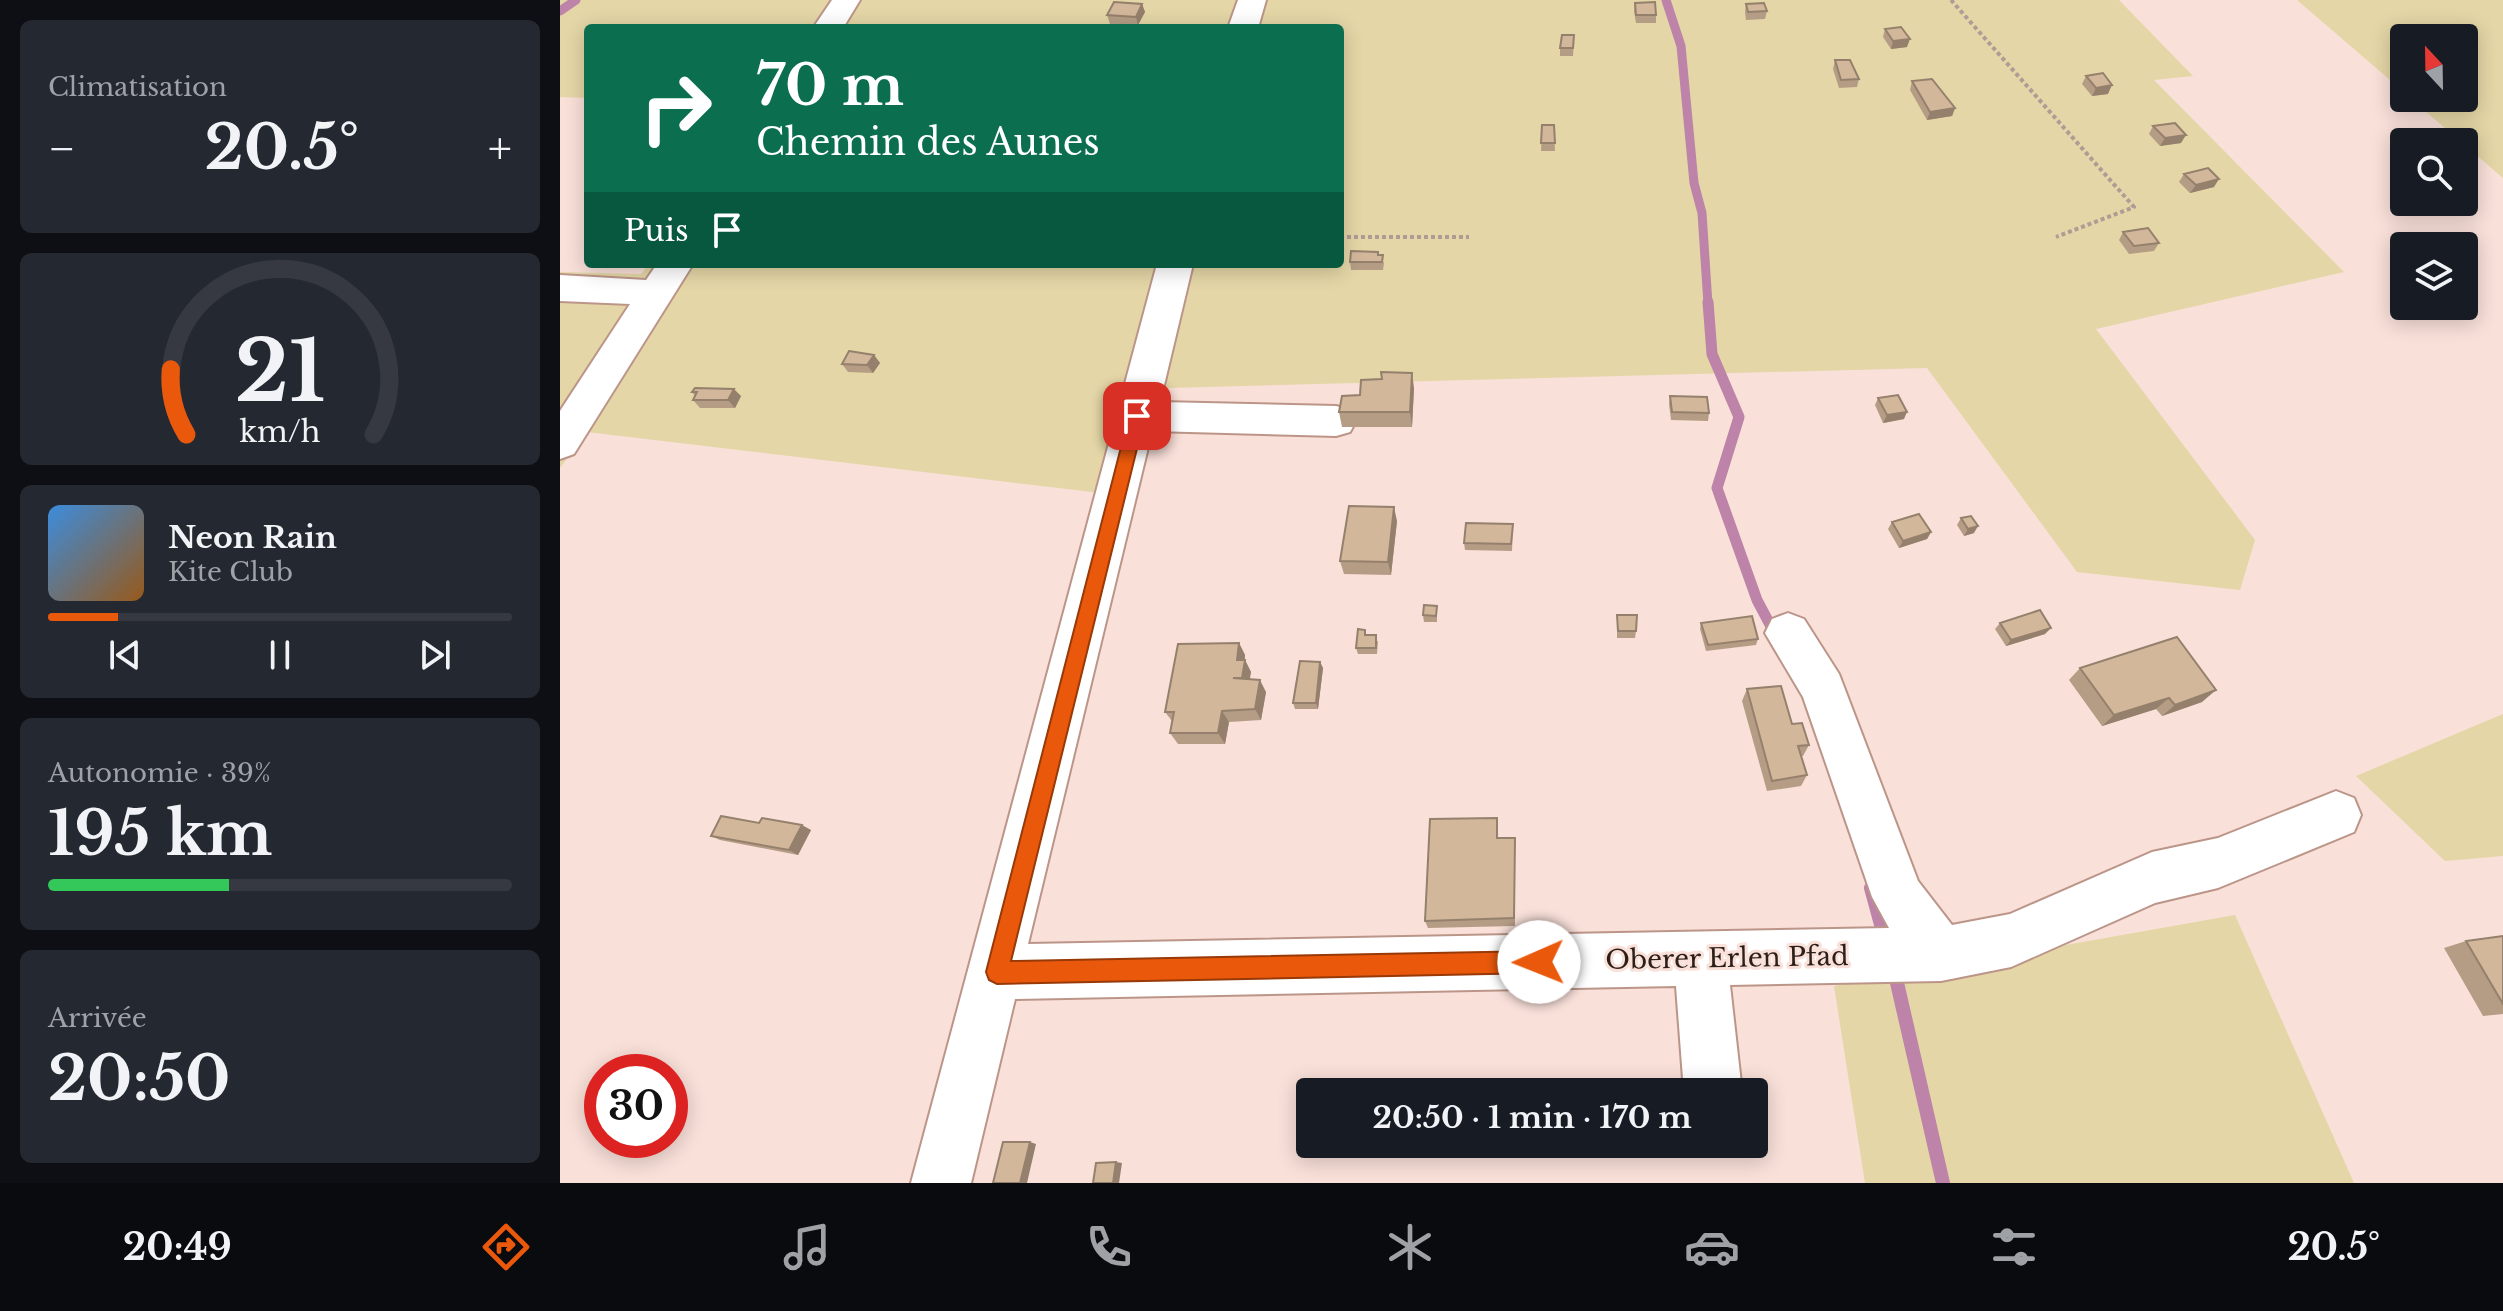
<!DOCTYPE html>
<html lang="fr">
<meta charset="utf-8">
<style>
:root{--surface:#171b24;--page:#242831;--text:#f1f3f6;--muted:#9ea1a6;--line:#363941;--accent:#ea580c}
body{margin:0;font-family:"Libre Baskerville",serif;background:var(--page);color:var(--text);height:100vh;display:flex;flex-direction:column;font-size:30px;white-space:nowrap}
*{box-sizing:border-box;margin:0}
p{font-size:26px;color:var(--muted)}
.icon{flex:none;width:44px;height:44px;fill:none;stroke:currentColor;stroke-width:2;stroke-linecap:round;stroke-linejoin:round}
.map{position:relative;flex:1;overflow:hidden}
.side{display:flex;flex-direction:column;gap:20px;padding:20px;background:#0d0f14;width:560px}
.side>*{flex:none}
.guide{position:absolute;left:24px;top:24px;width:760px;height:244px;border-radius:8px;box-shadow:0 4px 20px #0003;background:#0b6e4f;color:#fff;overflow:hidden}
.needle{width:52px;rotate:338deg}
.controls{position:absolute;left:1830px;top:24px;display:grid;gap:16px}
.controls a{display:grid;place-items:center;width:88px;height:88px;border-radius:8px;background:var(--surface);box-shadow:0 4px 20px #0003;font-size:40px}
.speed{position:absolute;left:24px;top:1054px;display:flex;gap:16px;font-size:40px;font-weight:700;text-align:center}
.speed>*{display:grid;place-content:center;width:104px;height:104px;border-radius:50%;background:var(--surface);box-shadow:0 4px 20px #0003;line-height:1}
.speed .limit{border:12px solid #d22;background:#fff;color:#111}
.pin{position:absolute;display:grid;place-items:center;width:68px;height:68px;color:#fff;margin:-34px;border-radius:16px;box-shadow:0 4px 12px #0006}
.me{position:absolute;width:88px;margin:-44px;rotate:269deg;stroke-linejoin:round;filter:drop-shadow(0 0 6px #0008)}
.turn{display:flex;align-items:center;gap:28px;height:168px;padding:0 40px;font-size:36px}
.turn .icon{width:104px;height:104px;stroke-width:2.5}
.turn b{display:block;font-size:56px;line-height:68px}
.then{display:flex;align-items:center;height:76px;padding:0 40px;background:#0003;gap:16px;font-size:30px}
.big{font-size:60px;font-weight:700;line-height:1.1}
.side .card{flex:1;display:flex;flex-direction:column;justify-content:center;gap:12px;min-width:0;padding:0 28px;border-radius:12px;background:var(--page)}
.side .dial{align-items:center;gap:0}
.dial svg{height:208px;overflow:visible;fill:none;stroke:var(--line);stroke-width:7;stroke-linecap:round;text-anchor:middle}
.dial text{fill:var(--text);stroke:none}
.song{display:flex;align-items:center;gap:24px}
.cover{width:96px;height:96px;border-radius:12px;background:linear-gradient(135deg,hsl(210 70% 55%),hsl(30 70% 35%))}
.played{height:8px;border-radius:4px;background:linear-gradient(90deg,var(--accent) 15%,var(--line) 15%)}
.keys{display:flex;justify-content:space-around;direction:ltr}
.heat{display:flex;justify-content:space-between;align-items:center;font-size:44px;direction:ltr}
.charge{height:12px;border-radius:6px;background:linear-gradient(90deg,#34c759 39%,var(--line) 0)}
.trip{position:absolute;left:736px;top:1078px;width:472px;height:80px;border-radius:8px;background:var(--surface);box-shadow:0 4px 20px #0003;font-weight:700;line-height:80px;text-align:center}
.tab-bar{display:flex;height:128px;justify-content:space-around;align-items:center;background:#090b0e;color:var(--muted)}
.tab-bar .icon{width:56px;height:56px}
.tab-bar .current{color:var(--accent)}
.tab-bar b{font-size:36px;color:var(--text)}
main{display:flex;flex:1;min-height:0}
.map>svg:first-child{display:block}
.green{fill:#e4d6a6}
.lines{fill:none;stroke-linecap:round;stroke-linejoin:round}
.stream-far2{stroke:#bd83a8;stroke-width:9}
.stream-far1{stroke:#bd83a8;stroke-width:11}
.stream{stroke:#bd83a8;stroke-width:14}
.minor-casing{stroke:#bc9589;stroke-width:4}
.path{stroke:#b09b95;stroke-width:4;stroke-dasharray:4 3;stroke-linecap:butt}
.minor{fill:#fff;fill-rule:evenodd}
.wall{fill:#b59d85}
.shaded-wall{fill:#94806c}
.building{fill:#d3b79b;stroke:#94806c;stroke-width:2}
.route{fill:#ea580c;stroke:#983908;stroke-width:2}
.labels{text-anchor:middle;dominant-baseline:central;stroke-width:6;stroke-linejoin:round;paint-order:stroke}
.near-street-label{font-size:26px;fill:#2c1e19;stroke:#f9e0d9}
</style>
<main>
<section class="side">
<div class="card"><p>Climatisation</p>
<div class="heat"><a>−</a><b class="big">20.5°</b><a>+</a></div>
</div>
<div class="card dial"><svg viewBox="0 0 100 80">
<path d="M14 69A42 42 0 1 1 86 69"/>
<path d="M14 69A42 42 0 0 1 8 44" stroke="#ea580c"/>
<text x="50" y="56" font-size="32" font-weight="700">21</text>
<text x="50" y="72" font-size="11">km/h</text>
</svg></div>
<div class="card">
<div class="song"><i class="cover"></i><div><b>Neon Rain</b><p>Kite Club</p></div></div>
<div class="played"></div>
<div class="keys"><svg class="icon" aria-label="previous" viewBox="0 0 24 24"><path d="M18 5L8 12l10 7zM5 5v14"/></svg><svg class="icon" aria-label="pause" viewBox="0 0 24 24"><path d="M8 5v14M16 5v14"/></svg><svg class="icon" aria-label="next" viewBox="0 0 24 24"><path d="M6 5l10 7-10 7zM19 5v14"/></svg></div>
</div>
<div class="card"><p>Autonomie · 39%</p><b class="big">195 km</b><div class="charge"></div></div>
<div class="card"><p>Arrivée</p><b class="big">20:50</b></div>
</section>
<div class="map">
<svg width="1943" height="1183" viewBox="0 0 1943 1183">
<rect width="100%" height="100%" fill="#f9e0d9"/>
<path class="green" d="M0 0H1559L1633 76 1594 80 1784 272 1536 329 1695 540 1680 590 1517 572 1367 368 569 389 541 493 27 432 0 468V272L81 274 89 264H780V28H28V98L0 97Z
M1737 0H1943V178L1850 98H1904V38H1844V92Z
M1943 714V856L1885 861 1796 776Z
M1675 915 1794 1183H1305L1274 986Z"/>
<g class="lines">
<path class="stream-far2" d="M1106 0 1121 46 1134 183 1142 213 1148 304
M0 11 16 0"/>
<path class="stream-far1" d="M1148 302 1152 354 1179 417 1157 488 1197 600 1216 636"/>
<path class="stream" d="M1311 888 1326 943
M1335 974 1383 1183"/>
<defs>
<path id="minor" d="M272 0H300L283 28H253Z
M678 0H706L698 28H668Z
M97 264H133L14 454 0 459V411L70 304 0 301V275L86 280Z
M597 264H633L600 402 776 406 790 410 796 421 790 432 776 436 592 431 468 944 1329 928 1312 897 1243 697 1205 633 1212 619 1228 613 1244 619 1279 674 1358 881 1392 925 1450 914 1592 852 1658 838 1776 791 1794 798 1801 815 1794 832 1658 888 1595 903 1451 967 1381 981 1170 985 1182 1092H1124L1116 986 455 999 411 1183H351Z"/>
</defs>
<use href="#minor" class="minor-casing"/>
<path class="path" d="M1391 0 1574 207 1496 237
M780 237H909"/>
<use href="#minor" class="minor"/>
</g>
<path class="wall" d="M1075 3 1096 15V23H1076L1074 11Z
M582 4 585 12 578 25 550 24 547 15Z
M1186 4 1207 11 1205 19 1186 20 1185 12Z
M1325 29 1347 47 1331 49 1323 37Z
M1014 35 1013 56H1000V48Z
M1275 60 1299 79 1297 87 1279 88 1273 69Z
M1526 76 1548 94 1532 96 1522 84Z
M1352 81 1395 108 1392 116 1367 120 1350 90Z
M982 125H994L995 151H981Z
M1593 126 1621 143 1600 146 1589 134Z
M1624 174 1654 187 1630 193 1619 182Z
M1563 232 1599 243 1594 251 1569 254 1559 240Z
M819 255 824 263 823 270H791L790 262Z
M314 355 320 363 313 373 288 372 282 364Z
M854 388 852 427H782L779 412 800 395Z
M132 392 181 396 175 408H140L133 400 135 396Z
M1110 396 1149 413 1148 421 1111 420 1109 404Z
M1318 398 1344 419 1323 423 1315 405Z
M1401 518 1414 533 1404 536 1397 525Z
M837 521 831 575 784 574 780 561Z
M1332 522 1371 532 1367 539 1339 548 1328 529Z
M953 524 952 551 905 550 904 543Z
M877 606V622H864L863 615Z
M1057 615 1076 631 1075 638H1057Z
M1141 623 1198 639 1196 645 1146 651 1140 629Z
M1440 623 1485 634 1446 646 1435 629Z
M818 641 817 654H798L796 648Z
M679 643 685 655V660L691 672 689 679 706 692 701 720 669 722 665 744H618L610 733 612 721 605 712Z
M760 662 763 668 758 709H735L733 703Z
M1520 668 1642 702 1602 716 1596 709 1542 726 1509 680Z
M1187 689 1232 724 1249 745 1243 756H1241L1247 775 1241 786 1207 791 1182 701Z
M937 818 938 838H955V926L868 928 865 921Z
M199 823 251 830 238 855 160 840 151 836Z
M1943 936V1014L1923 1016 1884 948 1906 941Z
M987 1144 1038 1153V1154L987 1155Z"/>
<path class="shaded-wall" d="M582 4 585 12 578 25 576 17Z
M1350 39 1347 47 1331 49 1333 41Z
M1552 85 1548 94 1532 96 1536 88Z
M1395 108 1392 116 1367 120 1370 112Z
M1626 135 1621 143 1600 146 1605 138Z
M1659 179 1654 187 1630 193 1636 185Z
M314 355 320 363 313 373 307 365Z
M852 373 854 388 852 427 850 412Z
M174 389 181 396 175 408 168 400Z
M1347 412 1344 419 1323 423 1327 415Z
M834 507 837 521 831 575 828 562Z
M1418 526 1414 533 1404 536 1408 529Z
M1371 532 1367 539 1339 548 1343 541Z
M1491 628 1485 634 1446 646 1451 640Z
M679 643 685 655 683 672 677 660Z
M685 660 691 672 688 690 682 678Z
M760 662 763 668 758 709 756 703Z
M700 680 706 692 701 720 695 709Z
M1656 690 1642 702 1602 716 1615 705Z
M1609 698 1596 709 1542 726 1554 715Z
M662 711 669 722 665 744 658 733Z
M242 825 251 830 238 855 229 850Z
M470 1142 476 1144 467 1183H460Z
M556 1162 562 1163 559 1183H553Z"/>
<path class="building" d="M554 2 582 4 576 17 547 15Z
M1095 2 1096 15H1076L1075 3Z
M1204 3 1207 11 1188 12 1186 4Z
M1341 27 1350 39 1333 41 1325 29Z
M1002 35H1014L1013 48H1000Z
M1275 60H1290L1299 79 1281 80Z
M1543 73 1552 85 1536 88 1526 76Z
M1372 79 1395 108 1370 112 1352 81Z
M1615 123 1626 135 1605 138 1593 126Z
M982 125H994L995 143H981Z
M1648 168 1659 179 1636 185 1624 174Z
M1588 228 1599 243 1574 246 1563 232Z
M791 251 818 252V255H823L822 262H790Z
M289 351 314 355 307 365 282 364Z
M821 372 852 373 850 412H779L782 396 800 395 801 380 822 379Z
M135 388 174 389 168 400H133L137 392H132Z
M1338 395 1347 412 1327 415 1318 398Z
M1110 396 1147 397 1149 413 1112 412Z
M789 506 834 507 828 562 780 561Z
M1359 514 1371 532 1343 541 1332 522Z
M1411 516 1418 526 1408 529 1401 518Z
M906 523 953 524 951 544 904 543Z
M864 605 877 606 876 616 863 615Z
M1480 610 1491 628 1451 640 1440 623Z
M1057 615H1077L1076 631H1058Z
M1192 616 1198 639 1148 645 1141 623Z
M798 629 805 630V635H816V648H796Z
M1617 637 1656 690 1615 705 1609 698 1554 715 1520 668Z
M679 643 677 660H685L682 678H673L700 680 695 709 662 711 658 733H610L614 712H605L618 644Z
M740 661 760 662 756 703H733Z
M1221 686 1232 724 1242 723 1249 745 1238 746 1247 775 1212 781 1187 689Z
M161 816 199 823 202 818 242 825 229 850 151 836Z
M937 818V838H955L954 918 865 921 870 819Z
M1943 936V1004L1906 941Z
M443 1142H470L460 1183H433Z
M988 1144H1038V1153H988Z
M556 1162 553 1183H533L536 1163Z"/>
<path class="route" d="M577 410 585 416 451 961 979 951 987 954 990 962 987 969 979 973 437 984 429 980 426 972 569 416Z"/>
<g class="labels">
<g class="near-street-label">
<text transform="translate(1167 958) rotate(-1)">Oberer Erlen Pfad</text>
</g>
</g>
</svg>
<div class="controls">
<a><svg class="needle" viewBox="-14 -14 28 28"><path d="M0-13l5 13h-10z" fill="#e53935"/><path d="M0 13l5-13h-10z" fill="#9ea1a6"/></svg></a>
<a><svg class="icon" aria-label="search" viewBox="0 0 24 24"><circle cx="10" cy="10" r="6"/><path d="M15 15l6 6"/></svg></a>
<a><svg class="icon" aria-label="layers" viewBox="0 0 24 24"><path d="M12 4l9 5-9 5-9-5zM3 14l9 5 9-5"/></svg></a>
</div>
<div class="speed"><div class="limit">30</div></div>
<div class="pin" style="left:577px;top:416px;background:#d93025"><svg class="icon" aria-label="arrive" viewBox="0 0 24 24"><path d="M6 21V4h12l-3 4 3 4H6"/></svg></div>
<svg class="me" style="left:979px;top:962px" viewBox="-20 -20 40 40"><circle r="19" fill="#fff"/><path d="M0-13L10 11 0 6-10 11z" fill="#ea580c"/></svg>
<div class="trip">20:50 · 1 min · 170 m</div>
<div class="guide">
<div class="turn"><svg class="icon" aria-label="right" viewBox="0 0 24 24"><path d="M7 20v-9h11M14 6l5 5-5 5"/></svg><div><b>70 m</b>Chemin des Aunes</div></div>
<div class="then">Puis<svg class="icon" aria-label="arrive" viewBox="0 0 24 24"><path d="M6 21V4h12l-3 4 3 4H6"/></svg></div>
</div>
</div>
</main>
<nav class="tab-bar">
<b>20:49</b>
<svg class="icon current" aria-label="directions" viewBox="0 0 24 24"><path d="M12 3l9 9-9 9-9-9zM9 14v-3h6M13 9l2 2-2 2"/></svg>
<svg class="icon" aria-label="music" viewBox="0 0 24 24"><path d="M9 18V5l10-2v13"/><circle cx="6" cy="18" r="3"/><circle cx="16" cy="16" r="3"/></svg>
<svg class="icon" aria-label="phone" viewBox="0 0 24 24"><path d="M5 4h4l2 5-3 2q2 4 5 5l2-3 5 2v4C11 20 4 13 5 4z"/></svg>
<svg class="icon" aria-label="climate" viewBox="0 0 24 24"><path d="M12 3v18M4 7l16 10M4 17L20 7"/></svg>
<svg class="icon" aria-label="car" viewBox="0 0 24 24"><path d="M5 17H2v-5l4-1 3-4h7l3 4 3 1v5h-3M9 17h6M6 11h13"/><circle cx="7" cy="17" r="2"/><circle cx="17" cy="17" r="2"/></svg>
<svg class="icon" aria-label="filters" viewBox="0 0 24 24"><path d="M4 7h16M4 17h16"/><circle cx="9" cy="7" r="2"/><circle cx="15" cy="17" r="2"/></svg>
<b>20.5°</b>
</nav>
